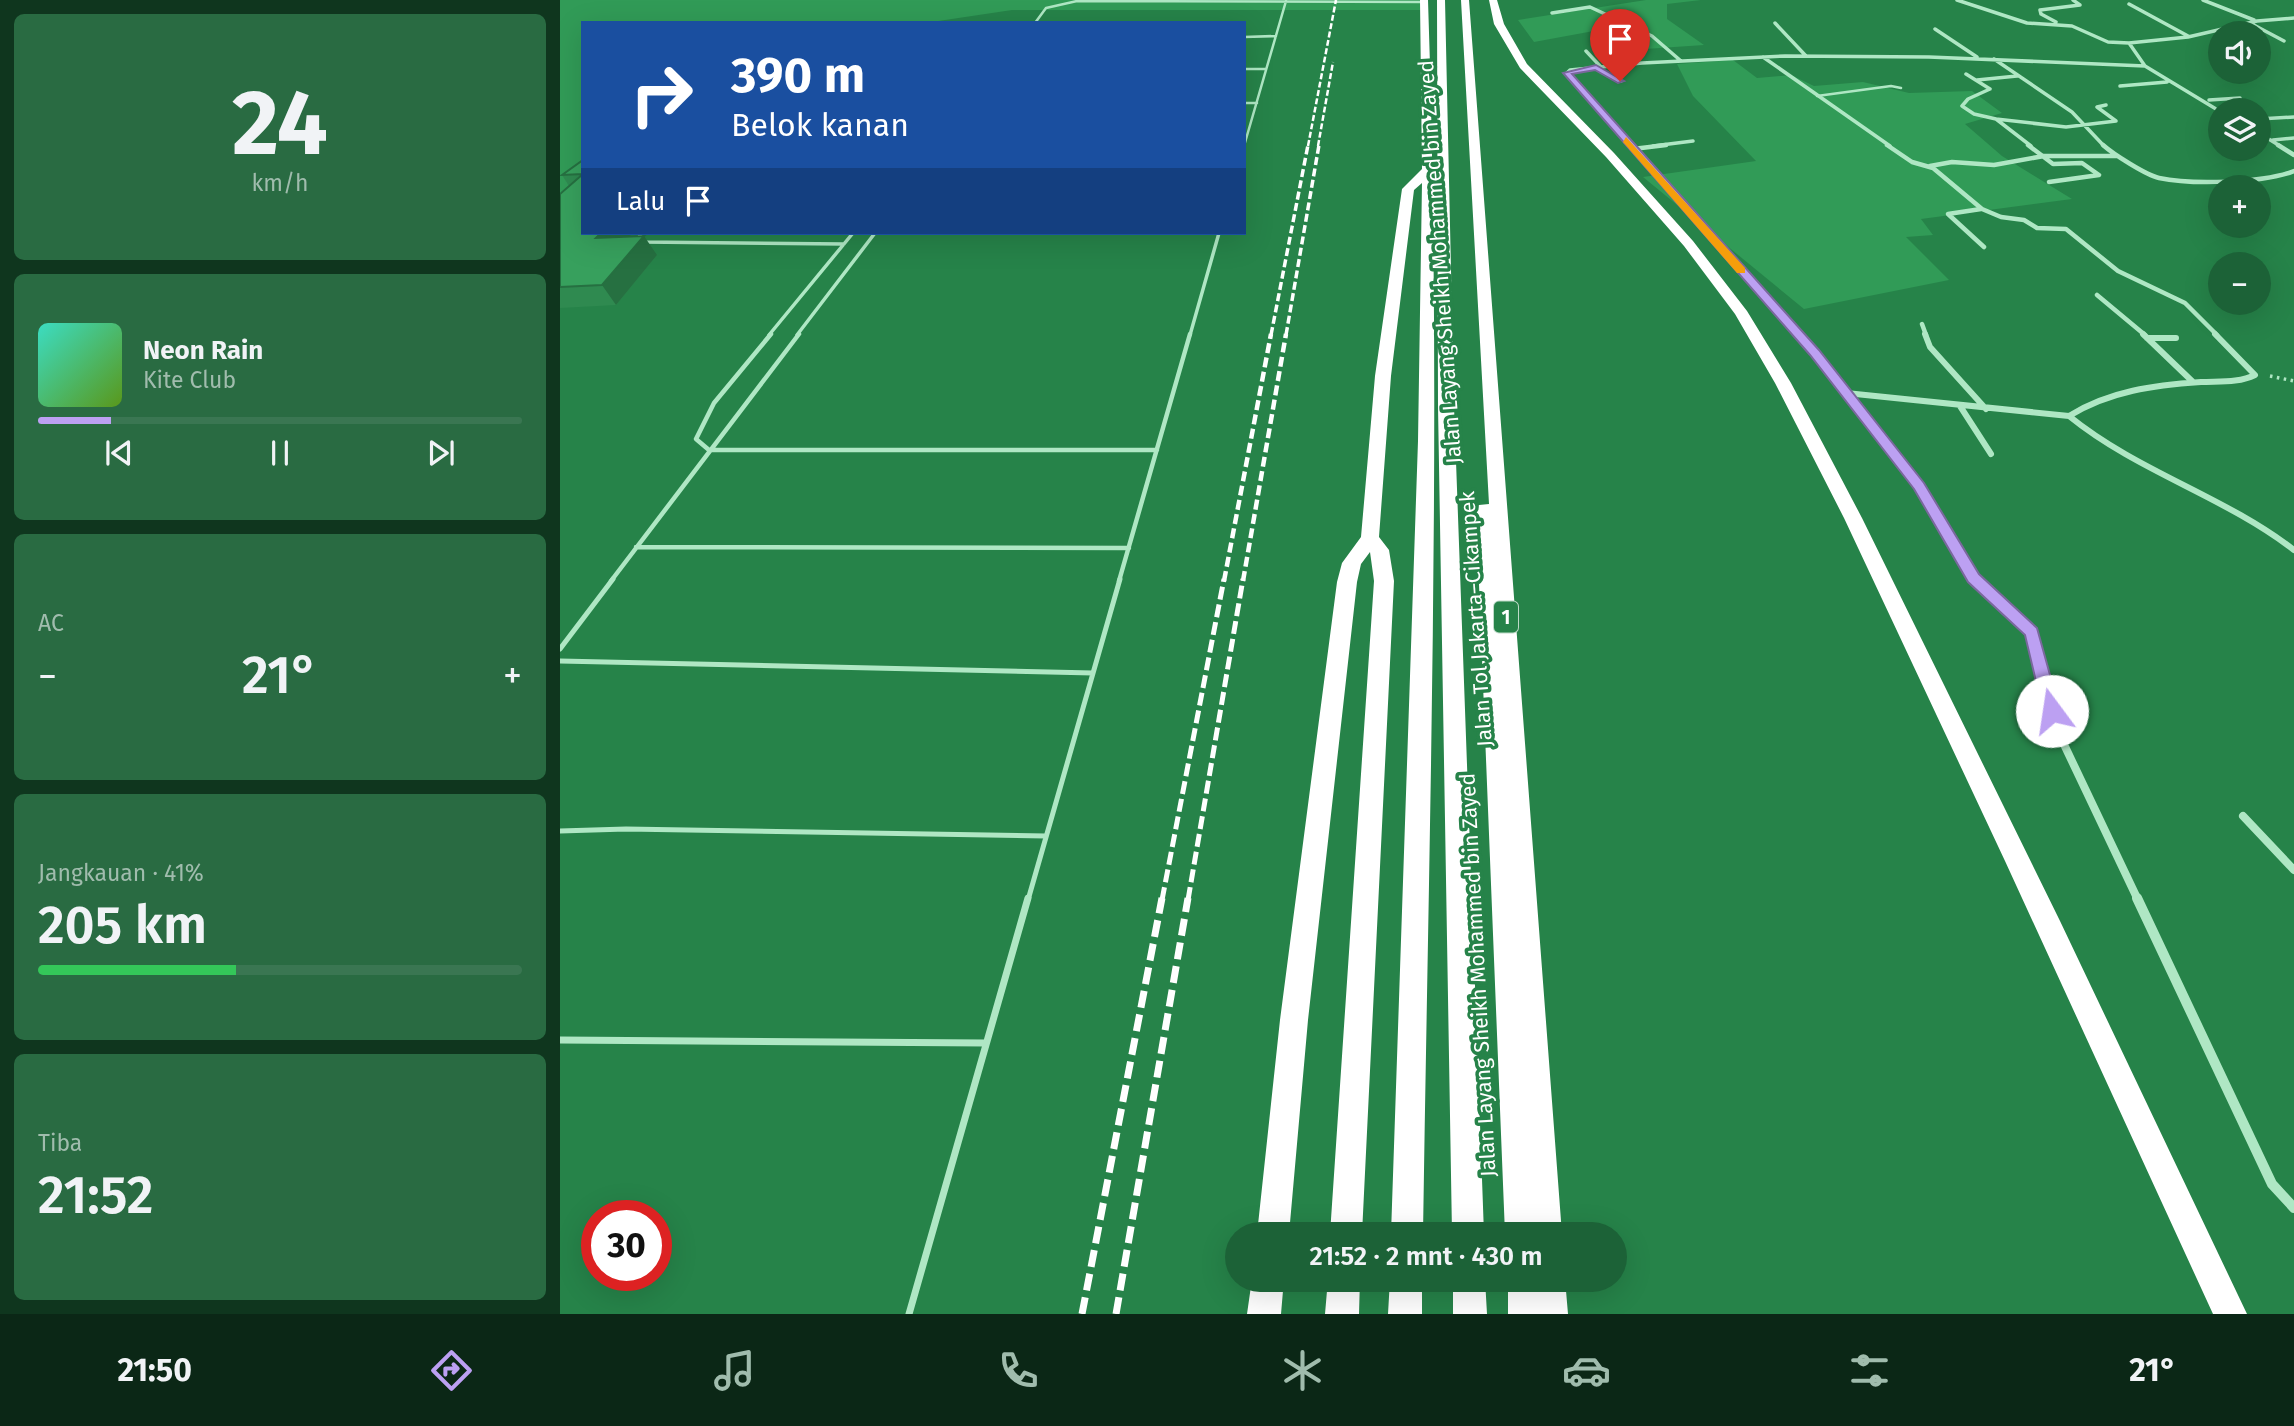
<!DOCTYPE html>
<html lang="id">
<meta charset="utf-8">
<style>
:root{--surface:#1c6237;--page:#296b42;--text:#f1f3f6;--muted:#a0bcad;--line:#3a7652;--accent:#bca0f2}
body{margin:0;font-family:"Fira Sans",sans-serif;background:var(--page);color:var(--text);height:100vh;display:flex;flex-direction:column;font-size:26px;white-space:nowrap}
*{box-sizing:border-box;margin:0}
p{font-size:23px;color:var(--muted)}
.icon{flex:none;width:38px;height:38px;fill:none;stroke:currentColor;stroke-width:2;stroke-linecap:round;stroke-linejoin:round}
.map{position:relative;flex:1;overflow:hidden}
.sheet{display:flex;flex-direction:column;gap:14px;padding:14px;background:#0f361e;width:560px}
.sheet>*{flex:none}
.top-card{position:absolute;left:21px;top:21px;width:665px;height:214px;border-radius:0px;box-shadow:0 7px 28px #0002;background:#1a4fa0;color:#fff;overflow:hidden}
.tools{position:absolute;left:1648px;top:21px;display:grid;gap:14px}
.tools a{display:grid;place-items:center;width:63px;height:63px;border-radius:50%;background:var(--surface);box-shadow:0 7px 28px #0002;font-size:35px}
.speed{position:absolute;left:21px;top:1200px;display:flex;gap:14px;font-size:35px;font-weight:700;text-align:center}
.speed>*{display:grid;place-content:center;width:91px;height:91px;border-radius:50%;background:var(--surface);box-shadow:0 7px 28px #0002;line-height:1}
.speed .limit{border:10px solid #d22;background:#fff;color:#111}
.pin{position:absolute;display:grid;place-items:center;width:60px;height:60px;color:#fff;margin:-72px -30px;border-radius:50% 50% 50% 0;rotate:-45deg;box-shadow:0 0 7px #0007}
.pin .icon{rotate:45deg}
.me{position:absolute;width:77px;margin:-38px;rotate:346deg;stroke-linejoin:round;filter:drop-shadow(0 0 5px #0008)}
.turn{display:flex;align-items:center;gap:24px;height:147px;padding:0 35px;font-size:32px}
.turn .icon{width:91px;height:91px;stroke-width:2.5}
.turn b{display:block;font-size:49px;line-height:60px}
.then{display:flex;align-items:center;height:66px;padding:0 35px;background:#0003;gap:14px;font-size:26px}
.big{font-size:52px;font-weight:600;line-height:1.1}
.sheet .widget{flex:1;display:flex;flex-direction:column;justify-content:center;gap:10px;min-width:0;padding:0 24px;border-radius:10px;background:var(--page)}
.sheet .dial{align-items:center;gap:0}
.dial b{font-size:91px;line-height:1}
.song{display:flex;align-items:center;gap:21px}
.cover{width:84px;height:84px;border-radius:10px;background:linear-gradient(135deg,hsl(170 70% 55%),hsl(90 70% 35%))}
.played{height:7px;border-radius:4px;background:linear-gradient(90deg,var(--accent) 15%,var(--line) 15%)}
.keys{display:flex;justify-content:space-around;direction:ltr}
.heat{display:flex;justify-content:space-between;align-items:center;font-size:38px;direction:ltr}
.charge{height:10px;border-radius:5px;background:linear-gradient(90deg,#34c759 41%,var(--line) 0)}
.trip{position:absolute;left:665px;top:1222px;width:402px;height:70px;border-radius:35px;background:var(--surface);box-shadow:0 7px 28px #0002;font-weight:600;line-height:70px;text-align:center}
.tab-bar{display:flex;height:112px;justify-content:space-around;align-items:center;background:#0b2716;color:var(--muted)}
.tab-bar .icon{width:49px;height:49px}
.tab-bar .selected{color:var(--accent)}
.tab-bar b{font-size:32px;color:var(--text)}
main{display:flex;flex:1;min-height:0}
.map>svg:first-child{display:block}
.green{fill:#319b57}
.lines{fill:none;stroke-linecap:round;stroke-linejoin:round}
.path{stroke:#afe7c4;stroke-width:3.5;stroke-dasharray:2.5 4.5;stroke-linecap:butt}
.service-far4{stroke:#afe7c4;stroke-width:2.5}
.service-far3{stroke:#afe7c4;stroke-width:3.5}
.service-far2{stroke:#afe7c4;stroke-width:4.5}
.service-far1{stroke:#afe7c4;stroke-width:5}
.service{stroke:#afe7c4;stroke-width:7}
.minor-far4{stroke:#afe7c4;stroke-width:3.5}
.minor-far3{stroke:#afe7c4;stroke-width:4.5}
.minor-far2{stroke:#afe7c4;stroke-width:6}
.minor-far1{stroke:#afe7c4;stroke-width:8}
.minor{stroke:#afe7c4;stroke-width:10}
.motorway{fill:#fff;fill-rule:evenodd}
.rail-far4{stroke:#fff;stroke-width:2.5;stroke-dasharray:6 2.5;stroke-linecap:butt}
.rail-far3{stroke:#fff;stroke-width:3.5;stroke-dasharray:8 3.5;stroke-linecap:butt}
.rail-far2{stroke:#fff;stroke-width:4.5;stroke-dasharray:10 4.5;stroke-linecap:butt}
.rail-far1{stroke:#fff;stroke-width:5;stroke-dasharray:13 5;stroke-linecap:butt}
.rail{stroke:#fff;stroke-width:7;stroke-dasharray:17 7;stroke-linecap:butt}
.wall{fill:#2f8a50}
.shaded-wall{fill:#267041}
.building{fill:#37a05d;stroke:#267041;stroke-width:2}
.route{fill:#bca0f2;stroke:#7a689d;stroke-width:2}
.slow{fill:#f59e0b}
.labels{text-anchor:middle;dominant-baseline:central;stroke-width:7;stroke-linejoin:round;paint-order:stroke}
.shield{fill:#268349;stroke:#bedac8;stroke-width:2}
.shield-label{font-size:19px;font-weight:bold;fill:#fff}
.street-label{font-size:21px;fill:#fff;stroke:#268349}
</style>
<main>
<section class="sheet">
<div class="widget dial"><b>24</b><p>km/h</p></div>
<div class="widget">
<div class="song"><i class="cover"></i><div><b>Neon Rain</b><p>Kite Club</p></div></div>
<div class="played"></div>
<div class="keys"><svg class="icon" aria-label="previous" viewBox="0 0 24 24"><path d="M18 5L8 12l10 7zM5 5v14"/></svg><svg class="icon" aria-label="pause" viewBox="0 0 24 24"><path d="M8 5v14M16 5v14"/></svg><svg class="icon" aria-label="next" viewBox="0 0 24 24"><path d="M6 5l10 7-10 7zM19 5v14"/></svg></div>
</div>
<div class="widget"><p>AC</p>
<div class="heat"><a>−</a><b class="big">21°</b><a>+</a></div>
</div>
<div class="widget"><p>Jangkauan · 41%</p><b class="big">205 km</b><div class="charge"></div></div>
<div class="widget"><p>Tiba</p><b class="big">21:52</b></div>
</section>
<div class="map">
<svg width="1734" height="1314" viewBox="0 0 1734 1314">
<rect width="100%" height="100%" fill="#268349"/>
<path class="green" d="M0 0H864L863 10H452L365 23H23V193L0 213Z
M1086 0H1141L1107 4V19L1144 45 1085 49 1050 28 974 42 958 20Z
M1173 60 1197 78 1231 75 1254 86 1303 82 1349 93 1412 91 1442 113 1405 124 1442 156 1512 199 1361 219 1373 235 1346 237 1389 280 1244 309 1083 177 1196 161 1133 96 1117 64Z"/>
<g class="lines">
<path class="path" d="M1710 376 1734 381"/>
<path class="service-far4" d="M475 23 486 8 517 1 864 2
M684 37 716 36
M684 69H706
M1257 96 1331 86 1341 88
M684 103H697
M684 146 726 1"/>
<path class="service-far3" d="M82 233 79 237 82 242 284 244
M209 335 293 233
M237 335 315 233
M630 335 659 233"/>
<path class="service-far2" d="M211 334 154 403 136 439 149 450H597
M76 547 569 548
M51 581 239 334
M559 581 630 334"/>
<path class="service-far1" d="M0 649 53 579
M0 661 533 673
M0 831 66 829 486 836
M468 900 560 579"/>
<path class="service" d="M0 1040 426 1043
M349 1314 468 898"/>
<path class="minor-far4" d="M1397 0 1467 23 1512 26 1548 42 1569 43
M1643 0 1694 20
M1569 4 1628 36
M992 13 1030 7 1092 36 1121 61
M1496 22 1481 14 1480 10 1520 5 1513 0
M1215 23 1246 56
M1690 23 1724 41
M1375 29 1417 57
M1026 51 1041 67
M1203 57 1330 146
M1434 59 1512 112 1544 146
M1585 66 1569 43 1628 37 1697 21 1734 18
M1037 67 1061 81
M1406 74 1430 89 1408 99 1402 106 1414 114 1436 119
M1417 80 1457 76
M1560 86 1607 82
M1649 100 1680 98
M1699 119 1734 117
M1699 133 1720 146
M1713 140 1734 138
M1072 146 1007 73 1010 70 1082 63 1225 56 1369 57 1585 66 1661 112
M1093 146 1133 141
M1471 146 1436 119 1506 127 1556 121 1537 107 1546 105"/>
<path class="minor-far3" d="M1070 145 1239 335
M1327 145 1352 162 1373 168 1422 209 1441 217 1464 220 1477 228 1506 229 1558 271 1625 303 1657 335
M1468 145 1493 164 1522 163 1539 175 1489 182
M1543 145C1553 154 1586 175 1599 178 1632 185 1704 183 1734 171
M1718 145 1734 155
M1073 149 1106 145
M1370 166 1392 162 1434 165 1484 156H1556
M1421 209 1388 214 1424 247
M1537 295 1585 335
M1362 324 1366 335"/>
<path class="minor-far2" d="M1238 334 1360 486 1416 581
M1365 334 1370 347 1426 409
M1583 334 1633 382
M1587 338H1616
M1286 393 1509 416C1549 391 1595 385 1641 382 1659 381 1679 383 1695 375L1655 334
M1400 406 1431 454
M1509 416C1578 472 1664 496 1734 550"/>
<path class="minor-far1" d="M1414 579 1472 632 1500 736 1578 900
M1683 816 1734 870"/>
<path class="minor" d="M1577 898 1712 1184 1734 1208"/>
<path class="motorway" d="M860 0H868C882 411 869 823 863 1234H831L858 441 862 183 854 190 831 376 819 537 829 550 834 581 802 1234H770L814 581 810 552 801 564 797 582 748 1020 729 1234H697L720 1020 777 582 782 563 801 537 815 376 842 189 862 169Z
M877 0H885L894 406 924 1234H892L878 406Z
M901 0H909L1002 1234H945L916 509 919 505 929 504Z
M929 0H937L944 24 967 64 1054 153 1133 241 1187 311 1231 383 1302 518 1500 921 1687 1314H1653L1445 861 1284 518 1215 383 1175 314 1124 246 1046 157 960 68 934 24Z
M692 1279H724L721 1314H687Z
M768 1279H800L799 1314H765Z
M830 1279H862V1314H828Z
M893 1279H925L927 1314H893Z
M948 1279H1005L1008 1314H948Z"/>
<path class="rail-far4" d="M748 146 776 0
M758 146 773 62"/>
<path class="rail-far3" d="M711 335 748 145
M726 335 759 145"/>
<path class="rail-far2" d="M664 581 711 334
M683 581 726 334"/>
<path class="rail-far1" d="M602 900 664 579
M628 900 683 579"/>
<path class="rail" d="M522 1314 602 898
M556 1314 628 898"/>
</g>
<path class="wall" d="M23 160 73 233 70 236 97 255 56 305 0 308V194L9 186 2 175Z"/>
<path class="shaded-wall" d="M41 233H73L49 258 36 238Z
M84 236 97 255 56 305 42 285Z"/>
<path class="building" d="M23 160V174L2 175Z
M23 174V233H41L36 238 84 236 42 285 0 287V194Z"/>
<path class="route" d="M1036 65 1064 81 1058 83 1035 70 1012 74 1259 350 1364 483 1419 574 1477 628 1500 711 1497 716 1492 718 1483 711 1465 635 1408 582 1354 489 1250 355 1003 73Z"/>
<path class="slow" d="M1066 137 1185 268V273H1177L1063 142Z"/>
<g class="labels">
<rect class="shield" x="934" y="601.5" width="24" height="31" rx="5"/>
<g class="shield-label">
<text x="946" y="617">1</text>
</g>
<g class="street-label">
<text transform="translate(880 262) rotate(-94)">Jalan Layang Sheikh Mohammed bin Zayed</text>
<text transform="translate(916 619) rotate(-94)">Jalan Tol Jakarta–Cikampek</text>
<text transform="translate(918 975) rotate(-93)">Jalan Layang Sheikh Mohammed bin Zayed</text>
</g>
</g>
</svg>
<div class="tools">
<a><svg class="icon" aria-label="sound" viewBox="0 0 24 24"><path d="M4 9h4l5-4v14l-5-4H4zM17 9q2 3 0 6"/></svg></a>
<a><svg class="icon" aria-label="layers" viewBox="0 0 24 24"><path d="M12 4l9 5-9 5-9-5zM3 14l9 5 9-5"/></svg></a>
<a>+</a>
<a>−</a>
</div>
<div class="speed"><div class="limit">30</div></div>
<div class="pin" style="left:1060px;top:81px;background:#d93025"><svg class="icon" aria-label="arrive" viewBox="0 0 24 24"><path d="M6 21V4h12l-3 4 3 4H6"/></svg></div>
<svg class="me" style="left:1492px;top:711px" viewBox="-20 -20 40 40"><circle r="19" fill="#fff"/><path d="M0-13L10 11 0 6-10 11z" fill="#bca0f2"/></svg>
<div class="trip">21:52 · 2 mnt · 430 m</div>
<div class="top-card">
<div class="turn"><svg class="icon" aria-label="right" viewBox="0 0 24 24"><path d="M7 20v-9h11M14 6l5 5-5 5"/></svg><div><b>390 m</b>Belok kanan</div></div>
<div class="then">Lalu<svg class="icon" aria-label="arrive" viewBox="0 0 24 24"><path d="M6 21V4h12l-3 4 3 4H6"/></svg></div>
</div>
</div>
</main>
<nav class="tab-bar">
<b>21:50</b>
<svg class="icon selected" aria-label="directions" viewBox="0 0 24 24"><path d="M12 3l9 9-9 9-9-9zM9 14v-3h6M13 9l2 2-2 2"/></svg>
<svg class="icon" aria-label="music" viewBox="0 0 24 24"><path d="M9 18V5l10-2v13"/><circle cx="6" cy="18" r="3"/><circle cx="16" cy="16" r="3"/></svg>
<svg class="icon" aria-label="phone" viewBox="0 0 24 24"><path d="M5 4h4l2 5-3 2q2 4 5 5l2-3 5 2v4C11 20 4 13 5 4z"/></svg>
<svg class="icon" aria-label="climate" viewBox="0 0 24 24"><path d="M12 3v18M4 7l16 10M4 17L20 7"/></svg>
<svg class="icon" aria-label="car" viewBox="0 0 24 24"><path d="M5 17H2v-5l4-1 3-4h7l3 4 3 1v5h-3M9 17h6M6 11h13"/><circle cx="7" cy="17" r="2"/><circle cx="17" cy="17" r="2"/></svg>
<svg class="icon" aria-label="filters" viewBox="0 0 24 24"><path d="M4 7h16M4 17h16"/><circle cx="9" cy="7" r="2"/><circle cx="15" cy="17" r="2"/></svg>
<b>21°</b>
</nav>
